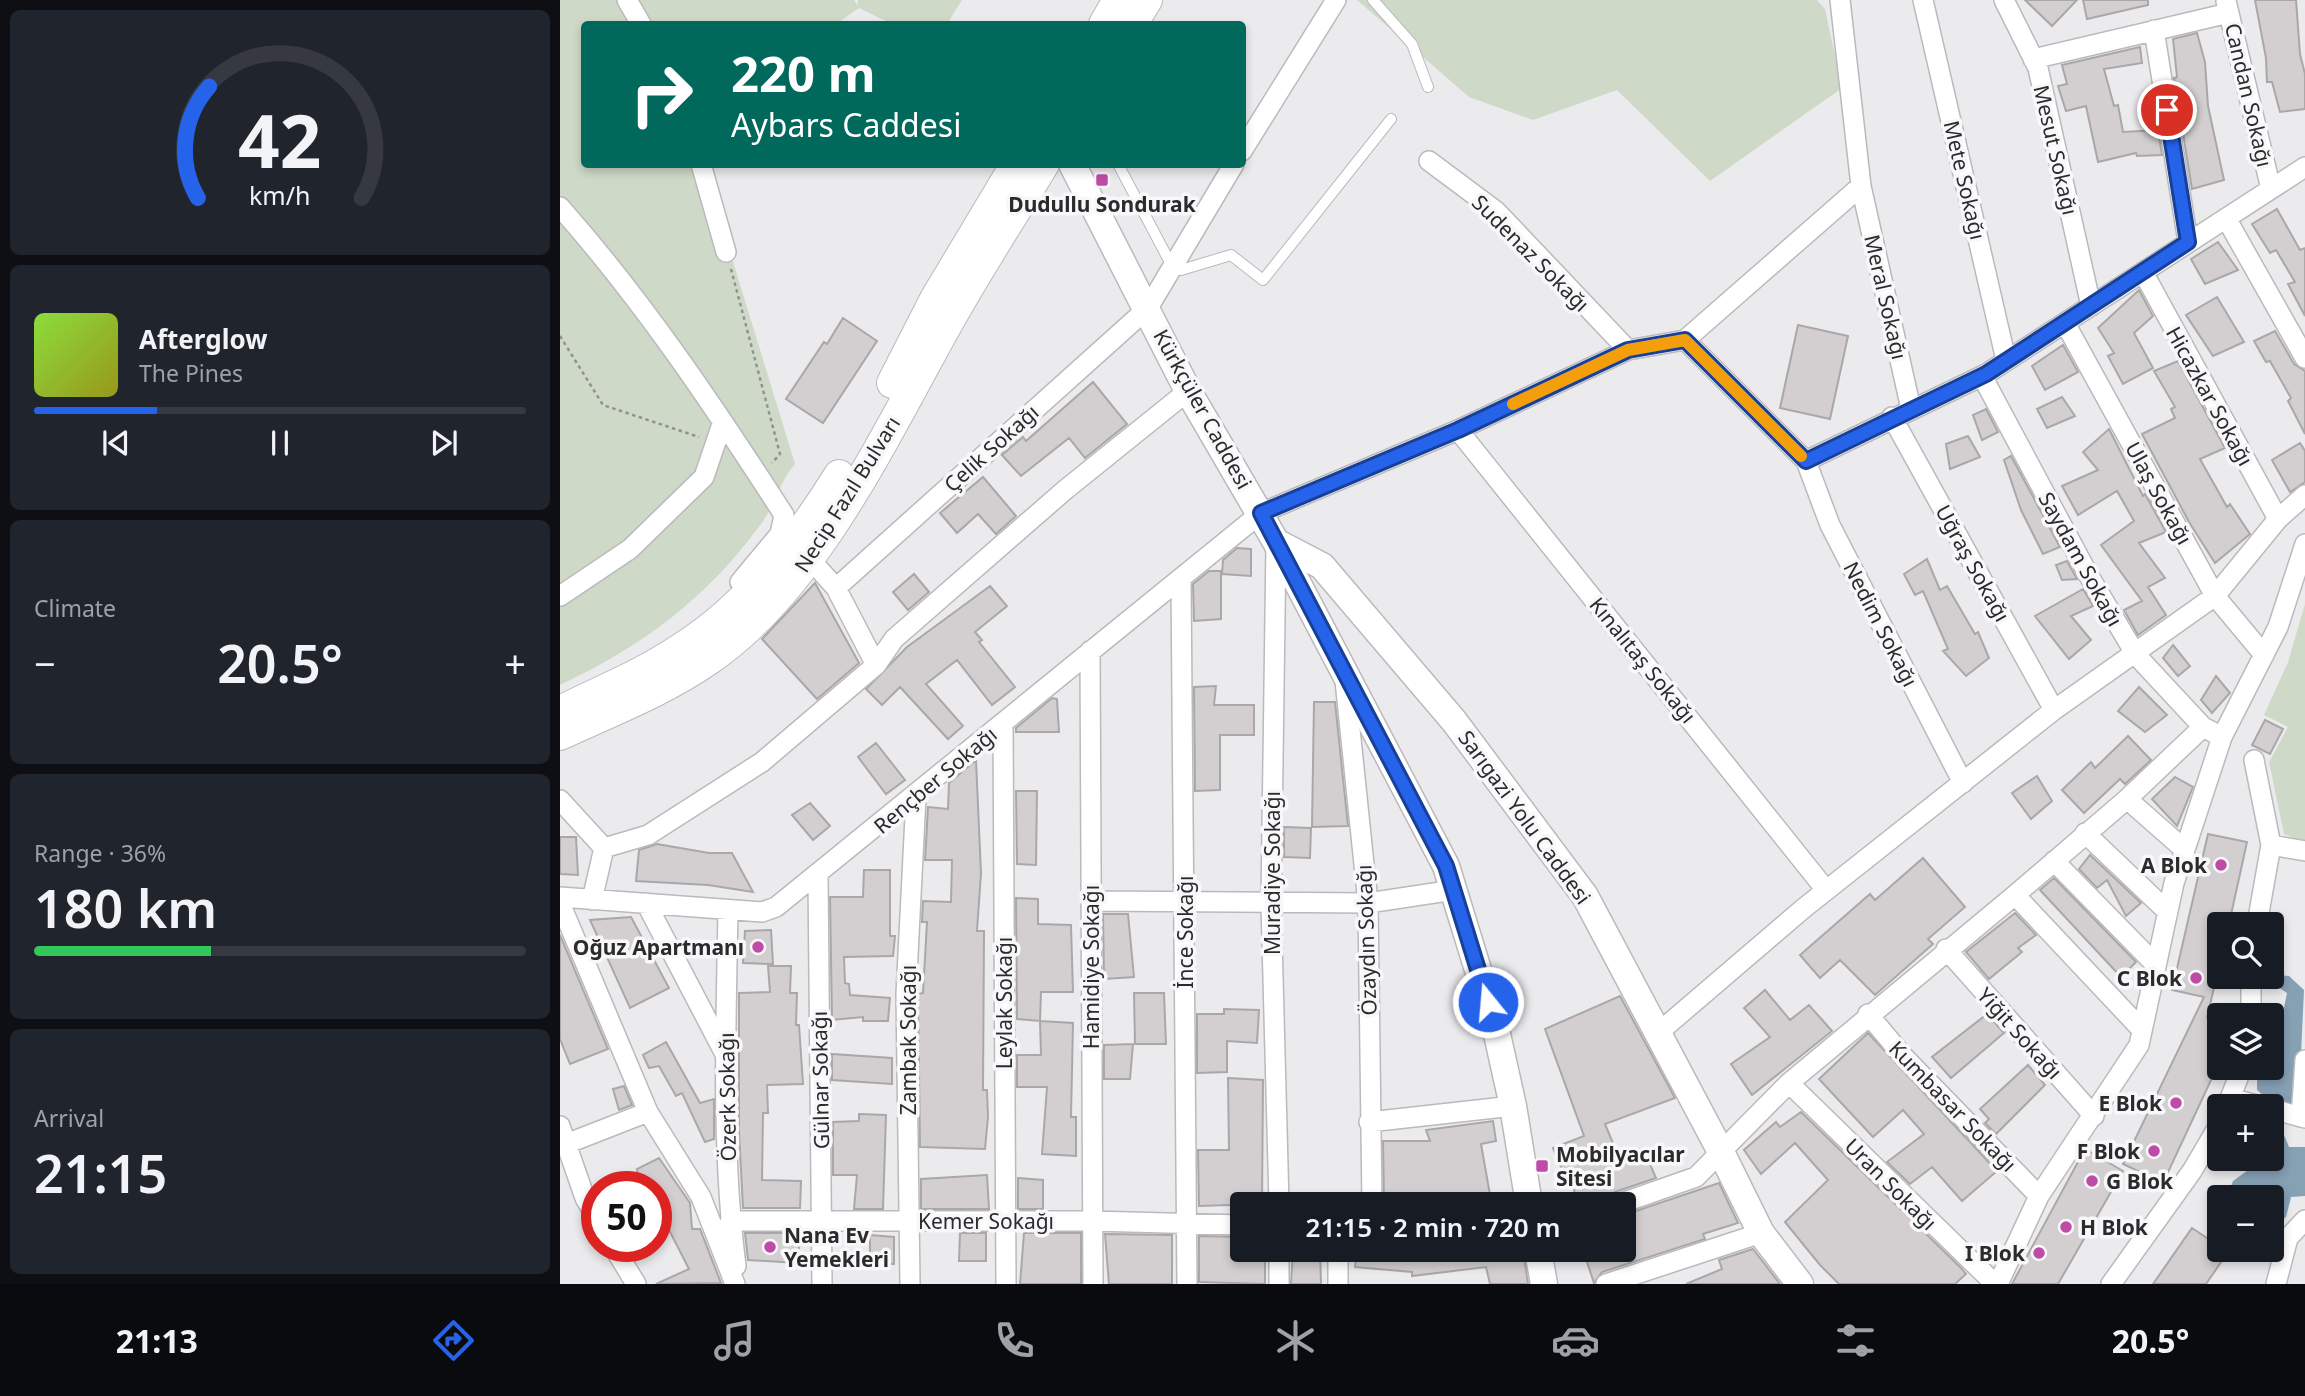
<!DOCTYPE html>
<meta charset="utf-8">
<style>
:root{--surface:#171b24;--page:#20242c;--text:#f1f3f6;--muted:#9ea1a6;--line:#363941;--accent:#2563eb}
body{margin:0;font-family:"Noto Sans",sans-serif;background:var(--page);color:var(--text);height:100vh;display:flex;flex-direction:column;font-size:26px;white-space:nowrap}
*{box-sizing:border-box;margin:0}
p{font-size:23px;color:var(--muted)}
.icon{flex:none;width:38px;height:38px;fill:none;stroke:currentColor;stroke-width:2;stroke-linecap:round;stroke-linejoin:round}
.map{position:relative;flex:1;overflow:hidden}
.panel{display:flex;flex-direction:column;gap:10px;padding:10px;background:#0d0f14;width:560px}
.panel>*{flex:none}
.top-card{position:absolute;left:21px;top:21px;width:665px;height:147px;border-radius:7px;box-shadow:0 4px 10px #0003;background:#00695c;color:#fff;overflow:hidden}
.controls{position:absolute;left:1647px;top:912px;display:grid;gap:14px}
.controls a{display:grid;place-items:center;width:77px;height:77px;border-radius:7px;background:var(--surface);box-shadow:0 4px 10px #0003;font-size:35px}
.speed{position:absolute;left:21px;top:1171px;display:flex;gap:14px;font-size:35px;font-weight:700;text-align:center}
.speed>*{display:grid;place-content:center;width:91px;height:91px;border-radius:50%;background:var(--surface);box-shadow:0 4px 10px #0003;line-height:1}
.speed .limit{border:10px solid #d22;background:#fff;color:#111}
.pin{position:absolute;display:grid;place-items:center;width:60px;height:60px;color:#fff;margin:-30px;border:4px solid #fff;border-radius:50%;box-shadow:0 2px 7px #0007}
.me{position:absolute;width:77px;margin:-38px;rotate:343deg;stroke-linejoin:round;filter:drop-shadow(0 0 5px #0008)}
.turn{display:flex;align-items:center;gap:24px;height:147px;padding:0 35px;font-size:32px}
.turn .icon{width:91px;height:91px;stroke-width:2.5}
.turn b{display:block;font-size:49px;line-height:60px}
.big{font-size:52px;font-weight:600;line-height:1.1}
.panel .card{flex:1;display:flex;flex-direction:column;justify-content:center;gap:10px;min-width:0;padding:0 24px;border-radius:10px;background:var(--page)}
.panel .dial{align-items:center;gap:0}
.dial svg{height:182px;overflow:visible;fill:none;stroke:var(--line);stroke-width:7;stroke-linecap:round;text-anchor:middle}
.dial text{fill:var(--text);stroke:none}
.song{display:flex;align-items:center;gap:21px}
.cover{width:84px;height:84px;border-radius:10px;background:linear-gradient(135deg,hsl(90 70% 55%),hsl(60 70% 35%))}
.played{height:7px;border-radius:4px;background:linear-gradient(90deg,var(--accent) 25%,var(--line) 25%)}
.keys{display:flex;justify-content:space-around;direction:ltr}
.heat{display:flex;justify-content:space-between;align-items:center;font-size:38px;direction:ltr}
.charge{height:10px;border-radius:5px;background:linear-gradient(90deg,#34c759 36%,var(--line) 0)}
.trip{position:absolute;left:670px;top:1192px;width:406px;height:70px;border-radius:7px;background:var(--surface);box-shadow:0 4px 10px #0003;font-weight:600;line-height:70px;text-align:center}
.tab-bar{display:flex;height:112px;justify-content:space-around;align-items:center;background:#090b0e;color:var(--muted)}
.tab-bar .icon{width:49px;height:49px}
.tab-bar .current{color:var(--accent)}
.tab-bar b{font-size:32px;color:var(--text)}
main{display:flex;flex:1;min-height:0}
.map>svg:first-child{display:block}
.green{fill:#cfd9c7}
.water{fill:#86a0b4}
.building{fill:#d3cfd1;stroke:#aaa7a8;stroke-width:2}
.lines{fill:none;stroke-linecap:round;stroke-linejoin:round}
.lane-casing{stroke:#bababd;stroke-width:12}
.street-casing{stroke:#bababd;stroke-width:22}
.secondary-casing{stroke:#bababd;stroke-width:29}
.primary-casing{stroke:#bababd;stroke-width:32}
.path{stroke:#919193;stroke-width:2.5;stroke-dasharray:3.5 3.5;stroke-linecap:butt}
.lane{stroke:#fff;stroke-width:10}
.street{stroke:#fff;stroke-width:19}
.secondary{stroke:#fff;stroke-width:26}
.primary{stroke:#fff;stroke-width:30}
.route-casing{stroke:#184099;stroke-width:18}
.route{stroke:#2563eb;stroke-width:12}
.slow{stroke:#f59e0b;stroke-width:12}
.poi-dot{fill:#be4ba6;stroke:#f8f8fb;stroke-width:2.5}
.labels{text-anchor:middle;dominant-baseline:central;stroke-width:7;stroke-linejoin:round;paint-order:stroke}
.street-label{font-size:21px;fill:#2b2b2c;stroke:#f8f8fb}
.poi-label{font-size:21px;font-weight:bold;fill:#2b2b2c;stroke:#f8f8fb;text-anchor:end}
</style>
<main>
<section class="panel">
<div class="card dial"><svg viewBox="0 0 100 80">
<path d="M14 69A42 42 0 1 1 86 69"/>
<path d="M14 69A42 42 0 0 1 19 20" stroke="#2563eb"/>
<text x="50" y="56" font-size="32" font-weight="700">42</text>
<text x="50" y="72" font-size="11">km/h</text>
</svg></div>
<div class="card">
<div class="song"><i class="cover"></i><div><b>Afterglow</b><p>The Pines</p></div></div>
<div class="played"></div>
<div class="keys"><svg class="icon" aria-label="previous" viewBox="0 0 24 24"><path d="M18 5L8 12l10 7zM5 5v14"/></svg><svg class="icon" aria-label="pause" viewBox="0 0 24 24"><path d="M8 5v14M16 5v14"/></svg><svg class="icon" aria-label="next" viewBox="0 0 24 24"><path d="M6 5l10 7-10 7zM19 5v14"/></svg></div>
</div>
<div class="card"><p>Climate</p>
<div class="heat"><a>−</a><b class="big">20.5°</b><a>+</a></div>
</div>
<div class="card"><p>Range · 36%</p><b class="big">180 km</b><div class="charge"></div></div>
<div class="card"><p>Arrival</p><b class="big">21:15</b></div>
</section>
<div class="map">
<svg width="1745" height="1284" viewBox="0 0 1745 1284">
<rect width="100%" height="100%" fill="#ebebee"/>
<path class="green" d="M0 0H294L298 6V0H402L387 24H332L299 8 276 24H24V164L149 165 174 265 235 464C220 481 215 505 201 524 147 598 83 646 0 685Z
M797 0H1257L1265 9 1282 88 1150 181 1057 90 973 120 909 97Z
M1745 604V842L1724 834 1709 762 1728 727 1704 715 1728 662Z"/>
<path class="water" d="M1720 975 1729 976 1744 990 1739 1097 1733 1103C1720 1105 1706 1099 1697 1090V1080L1710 1075 1727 993 1718 987Z
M1712 1133 1724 1135 1729 1147H1745V1196L1731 1197 1726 1217 1712 1228V1197H1667L1673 1181 1695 1165V1159L1712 1158Z"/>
<path class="building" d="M1465 0H1517L1492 26Z
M1523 0H1588V5L1527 19Z
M1695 0H1736L1740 54 1745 74V109L1720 112 1712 82H1707L1706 58Z
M1637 33 1645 62 1648 106 1664 180 1632 189 1614 78 1617 77 1613 39Z
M1580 47 1582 63 1544 69 1554 106 1558 105 1563 132 1598 130 1602 155 1577 156 1576 153 1538 162 1526 106 1506 111 1498 86 1507 84 1502 65Z
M1717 209 1740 250 1745 248V316L1728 284 1735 282 1716 250 1710 253 1692 224Z
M1658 242 1678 270 1645 284 1631 259Z
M1579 290 1593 316 1574 333 1593 368 1563 384 1548 356 1554 353 1538 328Z
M1657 297 1684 342 1653 356 1626 315Z
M283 318 317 341 263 423 226 399 264 342 267 344Z
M1238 325 1288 336 1270 419 1220 408Z
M1715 331 1734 364 1745 371V434L1728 401 1731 398 1710 361 1706 362 1694 341Z
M1503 345 1518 372 1485 390 1472 366Z
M1618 361 1665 448 1640 459 1667 507 1670 504 1690 534 1655 563 1629 522 1582 434 1615 418 1611 409 1615 407 1594 371Z
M533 382 567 424 525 458 509 438 461 476 442 455 463 437 466 441Z
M1502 397 1515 416 1487 428 1477 409Z
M1426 409 1438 432 1422 440 1413 415Z
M1549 429 1583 496 1585 494 1606 532 1579 543 1605 578 1588 587 1606 615 1578 635 1564 610 1582 601 1541 545 1574 521 1557 491 1518 515 1502 486 1538 470 1523 452Z
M1408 436 1420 457 1390 469 1386 444Z
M1740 443 1745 451V482L1730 492 1712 460Z
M1451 456 1500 547 1483 554 1461 510 1444 460Z
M423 477 456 516 436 534 418 514 397 533 380 513Z
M677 548 691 549V576L662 574 663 560Z
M1367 559 1380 590 1387 586 1415 634 1418 632 1429 658 1406 676 1383 651 1388 649 1363 591 1355 595 1344 574Z
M1507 561 1517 579 1502 580 1496 565Z
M649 571H661V619L634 621 633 584Z
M354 574 369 592 348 610 333 592Z
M255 583 299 663 257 699 202 639Z
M430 586 447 606 415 632 422 640 419 642 455 687 432 705 397 660 366 684 403 726 388 739 340 687 322 705 306 689 347 647Z
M1523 589 1533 606 1511 616 1531 640 1509 659 1475 616Z
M1613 645 1630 666 1618 676 1603 658Z
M1656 676 1670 693 1652 713 1641 700Z
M656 686 654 705H694V735H660V790L635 791 634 687Z
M1579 687 1607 715 1585 732 1558 711Z
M492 698 497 699 499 732H456V728Z
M754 702H775L788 826 752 827Z
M1705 720 1723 729 1710 754 1692 745Z
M1568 736 1591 760 1565 784 1560 779 1524 813 1502 790 1531 762 1535 768Z
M316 743 345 780 326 794 298 757Z
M416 760 421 873 417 931H424L423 1090H427L428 1117 425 1149 360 1147 358 994 363 993 367 922H362L363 901 391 902 392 860H365L368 807 388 809 389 783Z
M1477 776 1492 801 1471 819 1452 793Z
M1615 777 1633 787 1617 826 1592 799Z
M456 791H477L476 865 457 864Z
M250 803 270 826 253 840 232 815Z
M724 827 751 828 750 858 724 857Z
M1648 834 1687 842 1669 924H1659V966L1647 1018 1659 1023V1063L1603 1183 1563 1164 1644 997 1612 990Z
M0 837H16L18 875 0 874Z
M97 844 149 853H172L193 892 148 885 76 881 79 850Z
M1530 855 1581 903 1566 916 1547 880 1537 888 1519 869Z
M1363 858 1405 907 1368 939 1373 944 1315 995 1280 960 1260 978 1240 955 1310 894 1315 900Z
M304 870H330V936H335L333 956 284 957 285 983 289 984 290 995 330 998 328 1021H303V1017L272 1020 270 897H303Z
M1494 878 1576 962 1561 977 1480 890Z
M456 898 478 899V924L511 925 513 992H481L480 1021 457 1019Z
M1455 913 1476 935 1458 948 1462 952 1429 979 1406 952Z
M543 914H568L574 977 544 979Z
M71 917 109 988 70 1008 30 920Z
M211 930 213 964 183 963 185 931Z
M0 935 48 1049 10 1064 0 1039Z
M208 966H231L230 993H237L236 1025H239L243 1084 207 1085 208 1113H203L202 1180 241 1181 240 1208H183L179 1132V993L210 992Z
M1205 990 1230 1020 1249 1005 1272 1031 1192 1095 1171 1064 1210 1037 1184 1008Z
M574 993H604L606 1044H575Z
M1060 996 1115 1098 1045 1124 1059 1158 1083 1148 1096 1178 1055 1192 1040 1204H1018L1009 1172 1004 1174 993 1148 1024 1136 985 1029Z
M664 1009 699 1010 697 1043 667 1041V1072L637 1073V1014H664Z
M1427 1014 1444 1033 1391 1078 1372 1057Z
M480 1021 513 1023 511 1117H516V1156L482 1154 487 1087H457V1055H481Z
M1308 1033 1437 1171 1402 1201 1372 1167 1350 1184 1327 1162 1364 1134 1343 1110 1313 1137 1259 1079Z
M106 1042 140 1103 154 1099V1139L145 1142 122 1093 116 1096 99 1066 89 1068 83 1055Z
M573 1044 570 1079H544V1045Z
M272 1054 332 1058V1084L272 1080Z
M1468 1065 1485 1085 1436 1134 1425 1123 1429 1119 1420 1109Z
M668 1078 703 1080 702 1204 639 1206 638 1150H669Z
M64 1086 72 1105 59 1110 53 1089Z
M1241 1112 1401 1268 1406 1274 1395 1284H1279L1260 1265 1225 1222 1268 1180 1235 1143 1201 1174 1184 1150 1216 1122 1220 1127Z
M299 1114 326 1115 323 1209H294L297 1175H273V1122L299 1121Z
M933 1121 936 1141 921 1144 930 1195 875 1204 824 1201 823 1141H870L866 1130Z
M1525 1149 1563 1171 1498 1284H1452Z
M99 1158 130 1203 132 1229H140L161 1283 96 1284 129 1269 104 1220 96 1200V1186H80L77 1169Z
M427 1175 429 1209H361V1179Z
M458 1178 483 1180V1209H458Z
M1159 1183 1178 1223 1143 1234 1145 1239 1042 1272 1034 1283 1023 1250H1064V1215Z
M1632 1228 1659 1246V1250L1668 1252 1646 1284H1593Z
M185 1233H241L237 1263 188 1260Z
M400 1233H426V1261H399Z
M464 1233H521V1284H460Z
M545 1234 612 1235V1284H549Z
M310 1235 334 1237V1264L310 1263Z
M639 1236 682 1237V1250H700V1260H705V1284L639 1282Z
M1193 1249 1220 1284H1126L1162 1269 1159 1260Z
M733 1250H760L761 1284H731Z
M797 1250H963L968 1284H930L926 1267 852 1276V1272L795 1267Z"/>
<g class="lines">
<defs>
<path id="lane" d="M813 0 852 44 868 87
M558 164 613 268 621 270 671 255 703 280 831 119"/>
<path id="street" d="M67 0 81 24
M1363 0 1446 360
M1444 0 1478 68 1531 306
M1666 1 1711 189
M1594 30 1628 242
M1473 59 1669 13
M682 151 776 0
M869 161 936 211 1068 350
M141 164 166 252
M1301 186 1351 409
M0 207C84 302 155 408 224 515L220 534 180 582
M1666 218 1745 358
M1583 272 1718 519
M1505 323 1655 596 1704 655
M1125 340 1301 186 1280 0
M1422 376 1529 576 1576 655 1643 727 1662 737 1718 627 1745 544
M1332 417 1494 710
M898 430 1266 890
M1246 461 1270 525 1403 783
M716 544 711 902 719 1204
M249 558 276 588 316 665
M621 581 627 1284
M276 588 588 308 674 164
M0 596 70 549 144 477 162 424
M530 651 533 1284
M785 681 808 903 812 1204
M443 723 446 1284
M1694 760 1711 845
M1567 799 1625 850
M0 800 44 848 88 835 202 762 316 665 334 639 505 490 628 391
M1525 833 1608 912
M1494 861 1595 964
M258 877 262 1284
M1455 895 1582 1030
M0 897 202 912 216 907 701 513 898 430 1068 350 1125 340 1246 461 1426 374 1745 167
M32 900 44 848
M531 901 808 903 894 890
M0 903 88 1112 141 1197 175 1284
M86 903 165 1054
M168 910C166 1028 161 1148 176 1266
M1697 924 1711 845 1745 851
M1386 949 1534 1116
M1308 1014 1343 1056 1479 1196
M1691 1015V976
M1098 1033 1244 908 1494 710 1655 596 1718 519 1745 495
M1229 1083 1435 1284
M1670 1098 1700 1106
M1667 1106 1682 1068
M1712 1109 1745 1118
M1741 1117 1745 1060
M809 1122 953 1106
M0 1126 25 1198 37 1218
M6 1144 88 1112
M1059 1204 1136 1177 1229 1083 1455 895 1567 799 1643 727
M170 1221H532L682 1225
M53 1246 76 1284
M350 1284 346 994 356 797
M719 1284V1250
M778 1284V1250
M1046 1284 1201 1233
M1438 1284 1479 1196 1579 1045 1614 883 1662 737
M1551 1284 1632 1171 1659 1125
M1716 1284 1728 1238 1745 1220"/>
<path id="secondary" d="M512 164 628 391 716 542 886 866 935 1025 953 1106 969 1204
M716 542 762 566 894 721 1025 896 1161 1152 1201 1233 1240 1284
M978 1250 984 1284"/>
<path id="primary" d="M544 24 558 0
M572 24 587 0
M332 383 375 299 456 164
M0 711C40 691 83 674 120 649 185 608 239 540 279 475
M0 735C49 712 102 692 147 661 255 588 325 435 388 323 418 269 452 217 484 164"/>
</defs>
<use href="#lane" class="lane-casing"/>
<use href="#street" class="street-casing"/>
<use href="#secondary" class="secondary-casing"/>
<use href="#primary" class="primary-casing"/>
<path class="path" d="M171 269 220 454 212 463
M0 336 43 405 139 437"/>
<use href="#lane" class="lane"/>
<use href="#street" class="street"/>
<use href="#secondary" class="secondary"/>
<use href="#primary" class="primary"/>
</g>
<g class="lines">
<defs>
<path id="route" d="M928 1002 886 866 701 513 898 430 1068 350 1125 340 1246 461 1426 374 1628 242 1607 110"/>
</defs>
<use href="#route" class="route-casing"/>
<use href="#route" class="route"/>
<path class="slow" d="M953 404 1068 350 1125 340 1241 456"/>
</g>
<g class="poi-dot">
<rect x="535" y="173" width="14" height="14" rx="3.5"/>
<circle cx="1661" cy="865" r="7"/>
<circle cx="198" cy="947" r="7"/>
<circle cx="1636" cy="978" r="7"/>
<circle cx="1616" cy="1103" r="7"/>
<circle cx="1594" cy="1151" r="7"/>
<rect x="975" y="1159" width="14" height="14" rx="3.5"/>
<circle cx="1532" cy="1181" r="7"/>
<circle cx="1506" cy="1227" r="7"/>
<circle cx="210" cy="1247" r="7"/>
<circle cx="1479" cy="1253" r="7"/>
</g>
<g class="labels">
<g class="street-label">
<text transform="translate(1689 95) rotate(77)">Candan Sokağı</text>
<text transform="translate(1496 150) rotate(77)">Mesut Sokağı</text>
<text transform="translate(1405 180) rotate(77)">Mete Sokağı</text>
<text transform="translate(971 253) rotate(45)">Sudenaz Sokağı</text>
<text transform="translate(1326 297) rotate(77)">Meral Sokağı</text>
<text transform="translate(1650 396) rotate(61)">Hicazkar Sokağı</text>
<text transform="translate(643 409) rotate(61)">Kürkçüler Caddesi</text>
<text transform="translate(431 448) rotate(-42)">Çelik Sokağı</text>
<text transform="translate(1599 493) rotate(61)">Ulaş Sokağı</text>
<text transform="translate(287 494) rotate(-58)">Necip Fazıl Bulvarı</text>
<text transform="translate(1521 559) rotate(61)">Saydam Sokağı</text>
<text transform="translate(1413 563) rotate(61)">Uğraş Sokağı</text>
<text transform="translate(1321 624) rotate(63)">Nedim Sokağı</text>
<text transform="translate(1083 660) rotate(51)">Kınalıtaş Sokağı</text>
<text transform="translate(375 780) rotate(-40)">Rençber Sokağı</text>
<text transform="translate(965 817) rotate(54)">Sarıgazi Yolu Caddesi</text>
<text transform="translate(712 873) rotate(-90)">Muradiye Sokağı</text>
<text transform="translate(625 932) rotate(-90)">İnce Sokağı</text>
<text transform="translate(806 940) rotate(-92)">Özaydın Sokağı</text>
<text transform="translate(531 967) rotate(-90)">Hamidiye Sokağı</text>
<text transform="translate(444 1003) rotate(-90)">Leylak Sokağı</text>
<text transform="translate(1460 1033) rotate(48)">Yiğit Sokağı</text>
<text transform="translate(348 1040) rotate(-90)">Zambak Sokağı</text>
<text transform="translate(260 1080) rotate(-91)">Gülnar Sokağı</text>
<text transform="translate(167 1097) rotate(-91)">Özerk Sokağı</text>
<text transform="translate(1393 1106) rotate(46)">Kumbasar Sokağı</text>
<text transform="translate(1331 1184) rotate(45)">Uran Sokağı</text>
<text x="426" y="1221">Kemer Sokağı</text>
</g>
<g class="poi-label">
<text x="542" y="204" text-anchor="middle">Dudullu Sondurak</text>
<text x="1647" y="865">A Blok</text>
<text x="184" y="947">Oğuz Apartmanı</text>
<text x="1622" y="978">C Blok</text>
<text x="1602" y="1103">E Blok</text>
<text x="1580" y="1151">F Blok</text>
<text x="996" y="1154" text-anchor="start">Mobilyacılar<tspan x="996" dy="24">Sitesi</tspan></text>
<text x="1546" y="1181" text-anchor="start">G Blok</text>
<text x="1520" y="1227" text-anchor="start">H Blok</text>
<text x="224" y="1235" text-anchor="start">Nana Ev<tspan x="224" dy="24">Yemekleri</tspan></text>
<text x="1465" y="1253">I Blok</text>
</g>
</g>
</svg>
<div class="controls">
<a><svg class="icon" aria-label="search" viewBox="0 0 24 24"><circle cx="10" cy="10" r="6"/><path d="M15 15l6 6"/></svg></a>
<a><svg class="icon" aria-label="layers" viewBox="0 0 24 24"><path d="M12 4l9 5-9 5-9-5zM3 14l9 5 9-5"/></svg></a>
<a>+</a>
<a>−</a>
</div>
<div class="speed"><div class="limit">50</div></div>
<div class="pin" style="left:1607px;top:110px;background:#d93025"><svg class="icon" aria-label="arrive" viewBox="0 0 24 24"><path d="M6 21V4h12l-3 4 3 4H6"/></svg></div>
<svg class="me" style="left:928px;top:1002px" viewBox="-20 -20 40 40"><circle r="17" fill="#2563eb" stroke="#fff" stroke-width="3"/><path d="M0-11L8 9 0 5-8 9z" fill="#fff"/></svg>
<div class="trip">21:15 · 2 min · 720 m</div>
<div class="top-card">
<div class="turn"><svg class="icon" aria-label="right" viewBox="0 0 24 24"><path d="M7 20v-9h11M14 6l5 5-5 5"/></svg><div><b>220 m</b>Aybars Caddesi</div></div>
</div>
</div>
</main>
<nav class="tab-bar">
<b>21:13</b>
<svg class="icon current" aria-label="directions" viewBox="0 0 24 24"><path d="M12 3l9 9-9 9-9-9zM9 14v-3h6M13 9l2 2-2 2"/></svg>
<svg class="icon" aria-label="music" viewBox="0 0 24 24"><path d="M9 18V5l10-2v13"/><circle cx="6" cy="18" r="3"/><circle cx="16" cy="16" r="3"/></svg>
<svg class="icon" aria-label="phone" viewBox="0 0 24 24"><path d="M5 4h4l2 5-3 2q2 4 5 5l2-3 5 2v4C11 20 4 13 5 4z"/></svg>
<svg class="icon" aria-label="climate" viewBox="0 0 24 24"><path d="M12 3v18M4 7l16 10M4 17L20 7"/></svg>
<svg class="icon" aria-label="car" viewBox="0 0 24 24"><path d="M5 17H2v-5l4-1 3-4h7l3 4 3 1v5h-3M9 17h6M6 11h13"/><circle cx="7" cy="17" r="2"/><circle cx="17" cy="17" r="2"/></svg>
<svg class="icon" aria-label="filters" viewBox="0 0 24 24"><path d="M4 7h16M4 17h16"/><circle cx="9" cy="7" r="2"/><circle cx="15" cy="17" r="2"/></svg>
<b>20.5°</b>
</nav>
